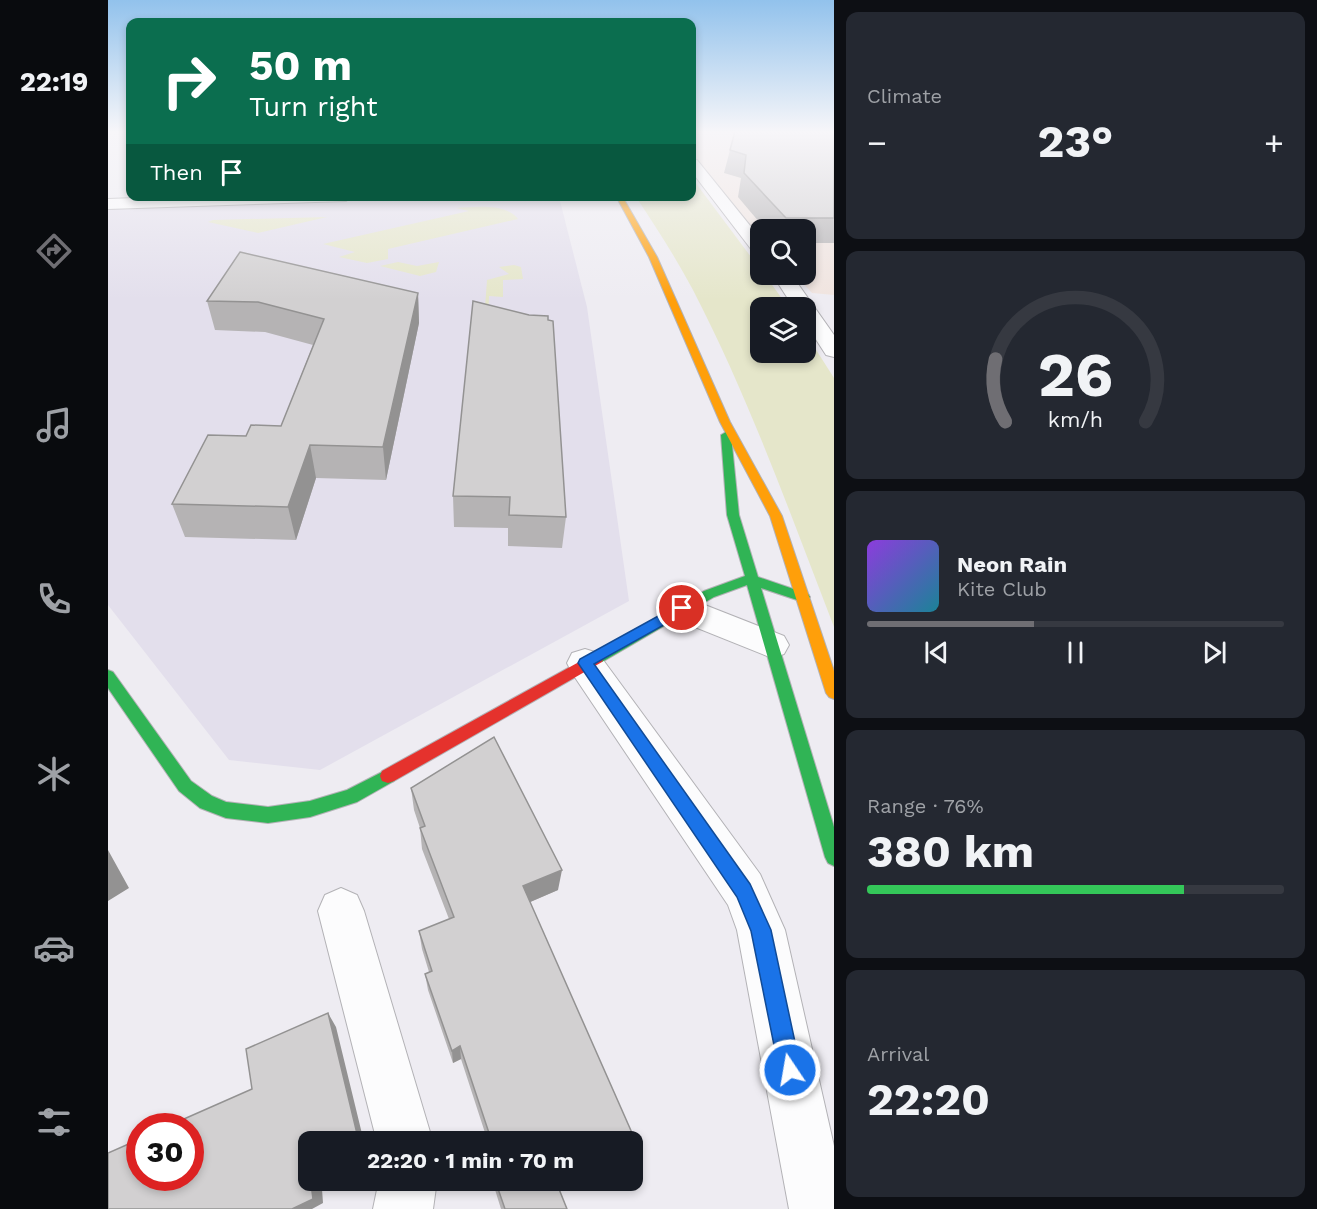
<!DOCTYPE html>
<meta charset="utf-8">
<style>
:root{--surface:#171b24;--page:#242831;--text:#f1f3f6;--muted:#9ea1a6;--line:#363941;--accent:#6f6e73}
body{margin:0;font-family:"Work Sans",sans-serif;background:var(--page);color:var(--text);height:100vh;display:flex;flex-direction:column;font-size:22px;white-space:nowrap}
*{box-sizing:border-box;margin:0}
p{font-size:20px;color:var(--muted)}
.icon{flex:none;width:33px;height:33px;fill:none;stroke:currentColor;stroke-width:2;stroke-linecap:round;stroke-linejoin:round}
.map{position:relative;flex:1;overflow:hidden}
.panel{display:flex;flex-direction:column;gap:12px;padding:12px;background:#0d0f14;width:483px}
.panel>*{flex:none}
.top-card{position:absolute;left:18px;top:18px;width:570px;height:183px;border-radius:12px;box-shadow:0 3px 9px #0003;background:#0b6e4f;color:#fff;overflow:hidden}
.tools{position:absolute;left:642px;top:219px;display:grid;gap:12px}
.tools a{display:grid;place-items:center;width:66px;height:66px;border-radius:12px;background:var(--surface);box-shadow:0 3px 9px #0003;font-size:30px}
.speed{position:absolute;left:18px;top:1113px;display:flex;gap:12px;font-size:30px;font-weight:700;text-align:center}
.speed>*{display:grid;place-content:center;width:78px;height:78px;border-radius:50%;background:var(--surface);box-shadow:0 3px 9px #0003;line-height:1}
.speed .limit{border:9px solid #d22;background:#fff;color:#111}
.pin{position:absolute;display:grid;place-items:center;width:51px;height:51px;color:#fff;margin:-26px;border:3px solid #fff;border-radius:50%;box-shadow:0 2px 6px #0007}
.me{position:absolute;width:66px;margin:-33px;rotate:348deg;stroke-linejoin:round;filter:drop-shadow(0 0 4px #0008)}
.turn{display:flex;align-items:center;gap:21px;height:126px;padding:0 24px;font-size:27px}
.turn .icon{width:78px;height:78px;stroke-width:2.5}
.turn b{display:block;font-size:42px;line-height:51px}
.then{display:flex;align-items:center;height:57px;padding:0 24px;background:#0003;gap:12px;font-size:22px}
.big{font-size:45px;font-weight:700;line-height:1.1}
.panel .tile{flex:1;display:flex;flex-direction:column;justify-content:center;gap:9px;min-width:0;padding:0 21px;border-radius:12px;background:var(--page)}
.panel .dial{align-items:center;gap:0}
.dial svg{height:156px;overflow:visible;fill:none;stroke:var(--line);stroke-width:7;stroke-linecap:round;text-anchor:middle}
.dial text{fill:var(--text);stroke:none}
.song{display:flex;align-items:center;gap:18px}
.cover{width:72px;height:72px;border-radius:9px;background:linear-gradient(135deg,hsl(270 70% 55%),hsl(190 70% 35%))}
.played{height:6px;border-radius:3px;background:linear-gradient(90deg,var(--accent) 40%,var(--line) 40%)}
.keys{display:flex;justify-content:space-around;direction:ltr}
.heat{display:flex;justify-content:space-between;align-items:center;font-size:33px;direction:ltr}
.charge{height:9px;border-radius:4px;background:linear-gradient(90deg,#34c759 76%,var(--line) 0)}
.trip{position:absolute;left:190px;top:1131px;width:345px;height:60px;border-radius:12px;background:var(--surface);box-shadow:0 3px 9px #0003;font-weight:700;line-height:60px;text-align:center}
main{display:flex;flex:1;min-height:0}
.tab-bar{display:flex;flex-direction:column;width:108px;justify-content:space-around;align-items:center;background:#090b0e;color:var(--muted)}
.tab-bar .icon{width:42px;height:42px}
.tab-bar .active{color:var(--accent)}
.tab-bar b{font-size:27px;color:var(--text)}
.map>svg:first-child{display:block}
.commercial{fill:#f0e4df}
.built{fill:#e3dfec}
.green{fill:#e5e6ca}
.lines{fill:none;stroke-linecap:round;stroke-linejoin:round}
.street-casing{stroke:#b3b2b6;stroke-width:2}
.fast-casing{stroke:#b3b2b6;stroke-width:2}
.slow-casing{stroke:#b3b2b6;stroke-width:2}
.jam-casing{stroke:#b3b2b6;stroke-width:2}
.street{fill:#fcfcfd;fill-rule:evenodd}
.fast{fill:#30b455;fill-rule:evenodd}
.slow{fill:#ff9f0a;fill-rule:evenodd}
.jam{fill:#e5322d;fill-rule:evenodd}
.wall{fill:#b5b3b4}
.shaded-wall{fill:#939292}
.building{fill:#d2d0d1;stroke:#939292;stroke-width:1.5}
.route{fill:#1a73e8;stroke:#114b97;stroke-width:1.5}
</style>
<main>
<nav class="tab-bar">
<b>22:19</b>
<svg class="icon active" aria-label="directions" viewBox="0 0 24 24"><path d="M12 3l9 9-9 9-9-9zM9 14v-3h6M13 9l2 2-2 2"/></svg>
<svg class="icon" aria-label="music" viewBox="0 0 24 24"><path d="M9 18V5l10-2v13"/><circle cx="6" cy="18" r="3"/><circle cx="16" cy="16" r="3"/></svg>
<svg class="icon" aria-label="phone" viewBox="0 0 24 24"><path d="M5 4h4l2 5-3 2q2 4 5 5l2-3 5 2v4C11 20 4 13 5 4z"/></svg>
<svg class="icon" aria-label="climate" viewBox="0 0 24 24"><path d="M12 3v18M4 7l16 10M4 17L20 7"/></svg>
<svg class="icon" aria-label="car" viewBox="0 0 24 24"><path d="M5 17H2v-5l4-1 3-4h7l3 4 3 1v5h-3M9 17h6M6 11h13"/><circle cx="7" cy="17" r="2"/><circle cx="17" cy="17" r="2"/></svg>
<svg class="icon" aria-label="filters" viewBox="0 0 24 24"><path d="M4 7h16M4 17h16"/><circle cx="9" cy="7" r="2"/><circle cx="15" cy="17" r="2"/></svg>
</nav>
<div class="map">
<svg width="726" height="1209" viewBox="0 0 726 1209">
<rect width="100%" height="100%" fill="#eeecf2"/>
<path class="commercial" d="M584 131H726V295L704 293 687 275 698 274V230H652V238L602 185 584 156Z"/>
<path class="built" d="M314 197H451L479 307 521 601 212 770 121 760 0 605V208Z"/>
<path class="green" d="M584 178 652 269V274L657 275 680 307 652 308V352H698V334L726 378V627C682 513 641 398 585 290 568 258 548 227 528 197L584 196Z
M348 208C366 207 398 203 410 219L280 249V259L259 263 231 257 247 252 215 244 361 211Z
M219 217 150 233 100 222 105 220Z
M290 262 309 266 331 262 328 272 312 276 272 266Z
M406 265 413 267 415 279 395 280V297L381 296 380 321H376L379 280 401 274 391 267Z"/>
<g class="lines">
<defs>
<path id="street" d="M584 159 589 160 652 238V254L646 253 584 172Z
M84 196H245L238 201 0 209V199Z
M664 274H683L726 335V357L718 355 698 324V308H686Z
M574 596 676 636 681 645 676 654 664 658 562 617 557 608 562 599Z
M477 649 490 653 652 874 677 930 726 1146V1209H681L629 930 620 905 464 673 459 663 464 653Z
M233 888 249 895 256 911 325 1142H269L210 911 217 895Z
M271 1180H329L325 1209H265Z"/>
<path id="fast" d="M618 432 623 435 631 515 650 577 700 594 702 597 695 602 653 588 726 827V866L720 863 717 857 639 585 606 597 494 662H484L482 658 484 654 596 591 637 576 619 515 613 435Z
M0 670 5 672 83 781 104 796 118 802 160 807 202 801 239 790 280 769 286 771 288 776 286 781 249 802 202 817 160 823 118 818 92 808 71 791 0 688Z"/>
<path id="slow" d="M508 196H514L549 257 622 422 674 516 726 671V699L721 697 718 693 662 516 612 422 541 257Z"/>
<path id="jam" d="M489 652 494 654 496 658 494 662 286 781 280 783 274 781 272 776 274 771Z"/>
</defs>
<use href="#street" class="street-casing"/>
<use href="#fast" class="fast-casing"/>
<use href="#slow" class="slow-casing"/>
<use href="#jam" class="jam-casing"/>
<use href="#street" class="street"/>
<use href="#fast" class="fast"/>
<use href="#slow" class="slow"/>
<use href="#jam" class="jam"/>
</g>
<path class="wall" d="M726 131V243H698V230H658L630 197 633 178 616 173 622 150Z
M310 293 311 323 278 480 208 478 188 540 77 537 64 504 173 426 205 345 157 332 107 330 99 301Z
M365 301 458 517 454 548 400 546V528L346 527 345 496Z
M303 788 450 890 422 902 528 1142 525 1144V1142H380L353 1059 345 1063 320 990 317 974 321 972 314 949 311 931 341 919 314 849 312 828 306 810Z
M384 1180H460L450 1186 459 1209H393Z"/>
<path class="shaded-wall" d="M310 293 311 323 278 480 275 447Z
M202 445 208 478 188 540 180 507Z
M0 850 21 888 0 901Z
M454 870 450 890 413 906 415 886Z
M220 1013 228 1027 256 1142H251Z
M352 1046 353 1059 345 1063 344 1051Z
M210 1180H230L214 1189 215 1203 204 1209H184L203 1184Z
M455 1180H460L443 1189 449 1184Z"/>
<path class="building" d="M627 131H726V218H678L636 173 638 155 622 150Z
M132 252 310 293 275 447 202 445 180 507 64 504 100 435 138 436 143 425 173 426 216 319 150 302 99 301Z
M365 301 421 315 440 316V320L445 321 458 517 401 515 402 497 345 496Z
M386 737 454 870 415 886 528 1142 525 1144V1142H384L352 1046 344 1051 317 974 324 971 311 931 346 917 312 828 317 826 303 788Z
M220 1013 251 1142H201V1180H210L203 1184 205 1199 184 1209H0V1153L32 1139V1178H82V1126H60L144 1089 138 1049Z
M387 1180H455L449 1184 459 1209H397Z"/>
<linearGradient id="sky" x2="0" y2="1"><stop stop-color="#92c2ec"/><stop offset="0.44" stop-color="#f7f6f9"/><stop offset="1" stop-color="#f7f6f9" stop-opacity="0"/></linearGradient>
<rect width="726" height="300" fill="url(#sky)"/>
<path class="route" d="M574 603 581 608 579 612 486 664 642 884 663 930 693 1070 690 1077 682 1080 674 1077 671 1070 643 931 629 897 470 663 472 659Z"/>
</svg>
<div class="tools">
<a><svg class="icon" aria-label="search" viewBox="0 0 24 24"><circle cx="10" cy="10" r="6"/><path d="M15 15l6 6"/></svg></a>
<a><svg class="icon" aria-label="layers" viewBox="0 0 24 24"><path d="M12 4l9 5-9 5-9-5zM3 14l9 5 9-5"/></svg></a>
</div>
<div class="speed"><div class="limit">30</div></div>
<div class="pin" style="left:574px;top:608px;background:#d93025"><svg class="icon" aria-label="arrive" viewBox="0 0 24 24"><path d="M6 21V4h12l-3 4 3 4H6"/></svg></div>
<svg class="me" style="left:682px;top:1070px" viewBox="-20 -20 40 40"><circle r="17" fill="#1a73e8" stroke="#fff" stroke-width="3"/><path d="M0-11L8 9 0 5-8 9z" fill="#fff"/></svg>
<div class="trip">22:20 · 1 min · 70 m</div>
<div class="top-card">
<div class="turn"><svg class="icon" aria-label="right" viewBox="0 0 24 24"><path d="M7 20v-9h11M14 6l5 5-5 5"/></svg><div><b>50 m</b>Turn right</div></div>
<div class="then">Then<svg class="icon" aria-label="arrive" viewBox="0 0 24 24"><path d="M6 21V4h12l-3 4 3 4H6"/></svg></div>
</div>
</div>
<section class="panel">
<div class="tile"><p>Climate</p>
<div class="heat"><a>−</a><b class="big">23°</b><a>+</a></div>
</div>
<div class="tile dial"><svg viewBox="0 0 100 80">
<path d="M14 69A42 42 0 1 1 86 69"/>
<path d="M14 69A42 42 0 0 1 9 37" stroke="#6f6e73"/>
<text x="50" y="56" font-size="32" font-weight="700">26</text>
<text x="50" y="72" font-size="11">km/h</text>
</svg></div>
<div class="tile">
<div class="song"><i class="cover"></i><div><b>Neon Rain</b><p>Kite Club</p></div></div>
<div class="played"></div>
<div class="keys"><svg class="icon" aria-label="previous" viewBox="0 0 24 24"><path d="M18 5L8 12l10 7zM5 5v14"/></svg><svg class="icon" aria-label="pause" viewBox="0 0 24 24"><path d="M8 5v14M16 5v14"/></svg><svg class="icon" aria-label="next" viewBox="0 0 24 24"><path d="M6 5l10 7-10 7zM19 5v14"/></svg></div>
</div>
<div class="tile"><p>Range · 76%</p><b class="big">380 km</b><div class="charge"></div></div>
<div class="tile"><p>Arrival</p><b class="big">22:20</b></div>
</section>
</main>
